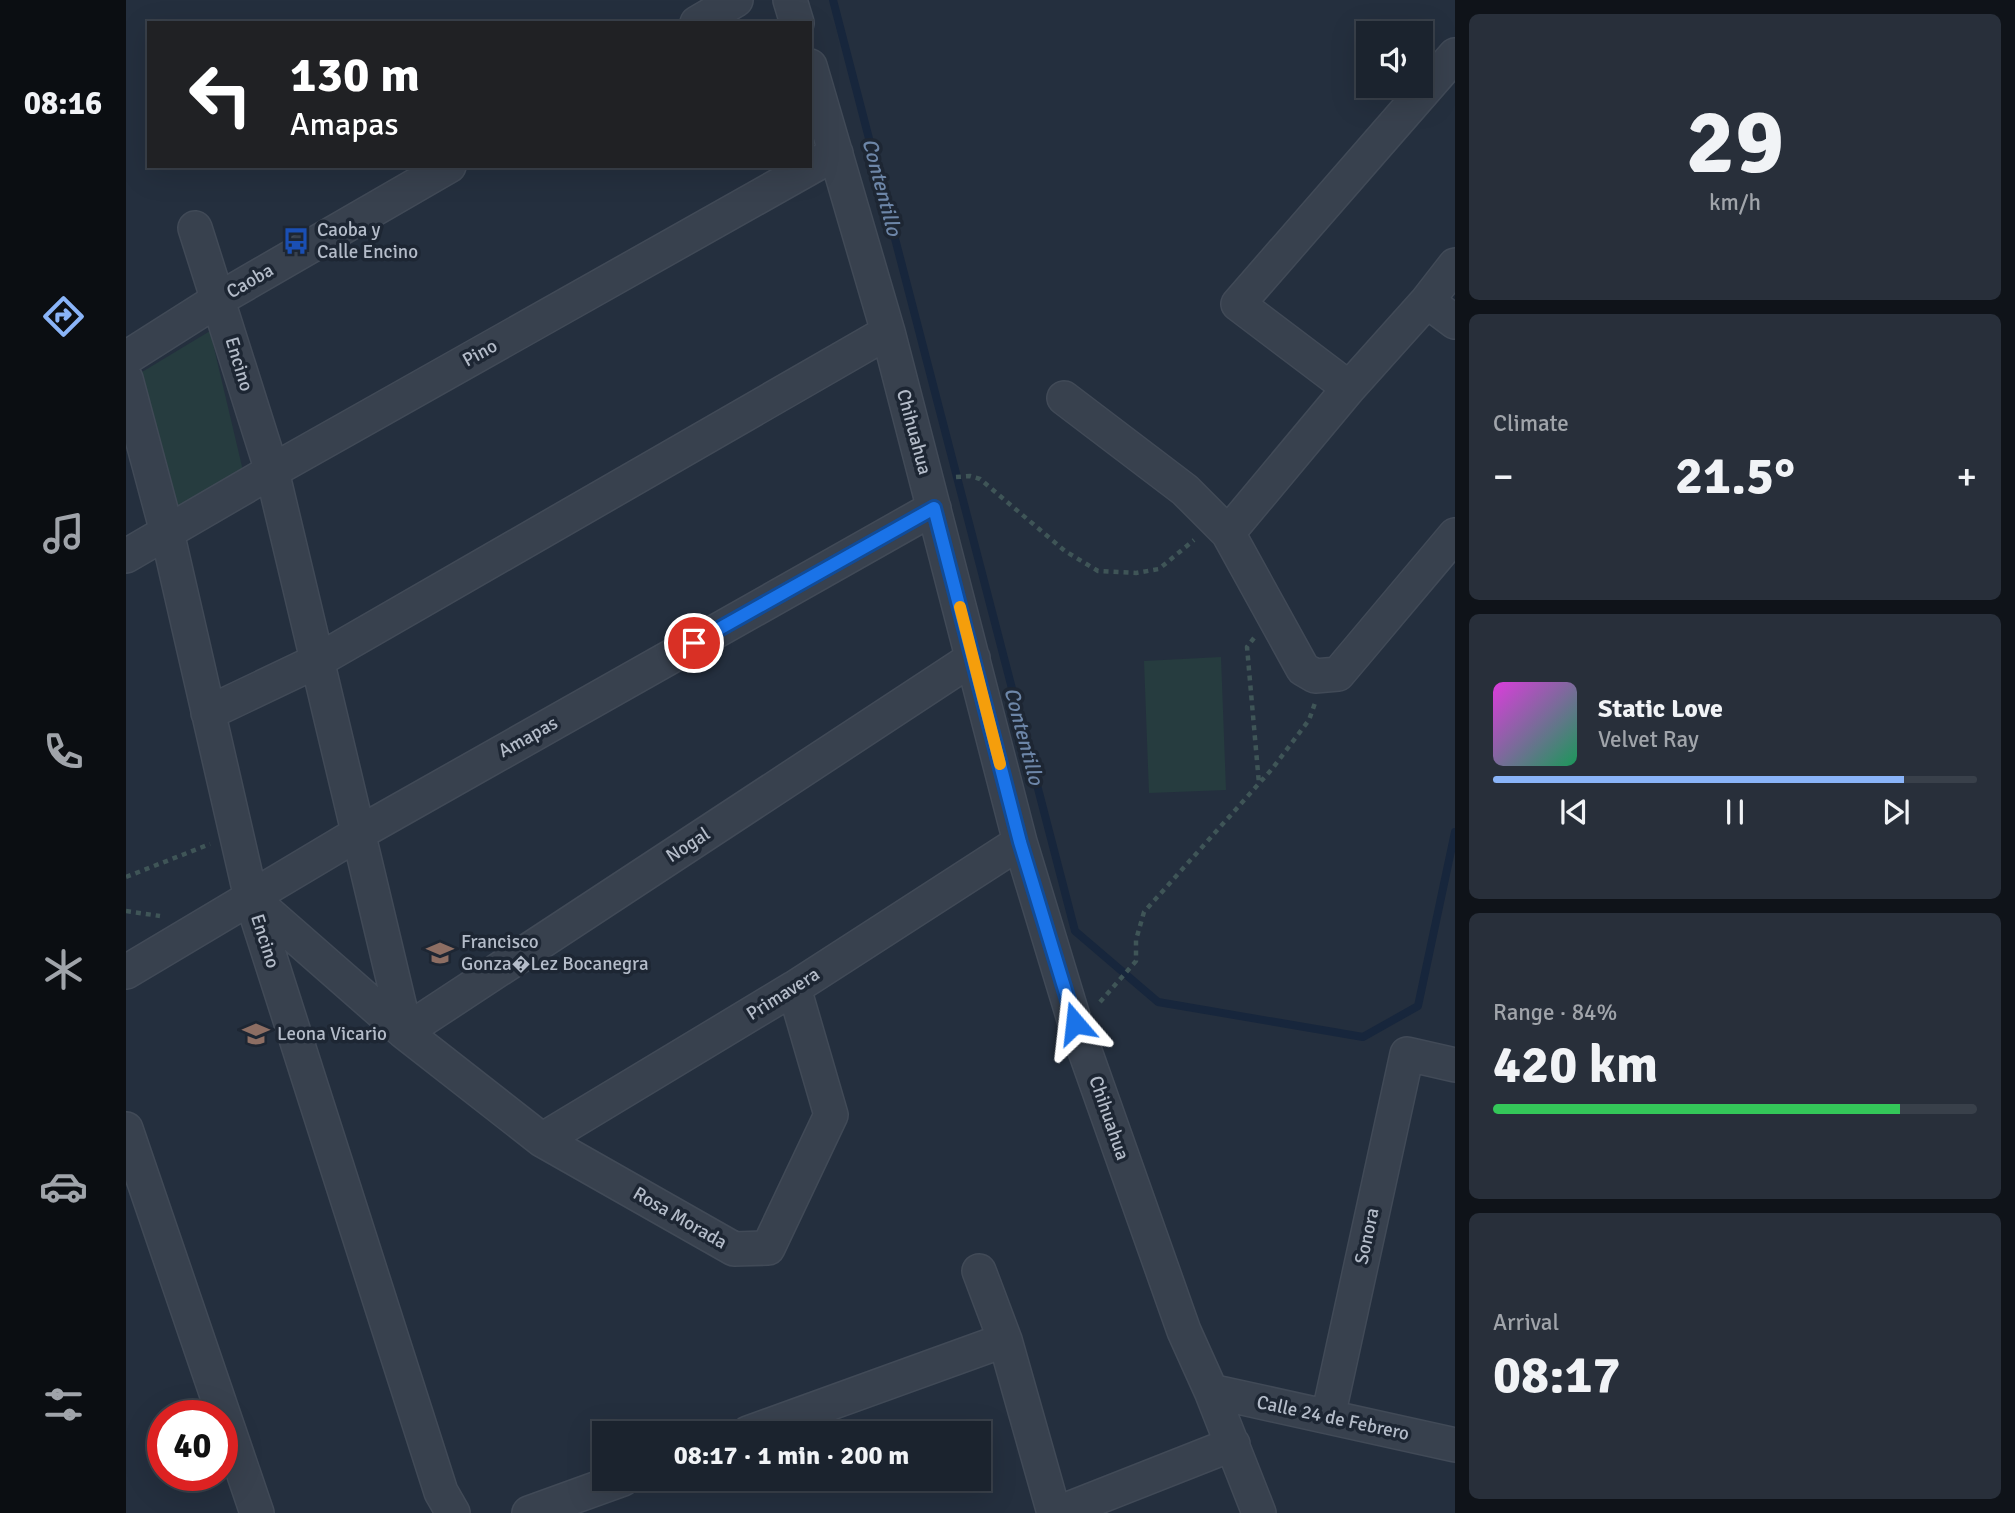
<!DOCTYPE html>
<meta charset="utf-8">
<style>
:root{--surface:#1b232e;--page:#282f3a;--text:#f1f3f6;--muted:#a0a4aa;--line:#39404a;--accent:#8ab4f8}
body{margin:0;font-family:Signika,sans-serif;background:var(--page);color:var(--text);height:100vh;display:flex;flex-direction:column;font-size:26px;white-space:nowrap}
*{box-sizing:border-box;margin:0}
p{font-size:23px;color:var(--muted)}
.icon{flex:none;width:38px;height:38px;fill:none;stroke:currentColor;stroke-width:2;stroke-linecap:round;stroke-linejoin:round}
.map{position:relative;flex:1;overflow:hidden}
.sheet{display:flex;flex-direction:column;gap:14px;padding:14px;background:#0f1319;width:560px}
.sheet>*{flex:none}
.top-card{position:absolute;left:21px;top:21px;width:665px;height:147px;border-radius:0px;box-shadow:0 7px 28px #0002,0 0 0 2px var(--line);background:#202124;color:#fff;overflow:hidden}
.controls{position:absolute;left:1230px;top:21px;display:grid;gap:14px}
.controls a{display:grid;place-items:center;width:77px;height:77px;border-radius:0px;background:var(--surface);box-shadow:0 7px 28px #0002,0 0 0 2px var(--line);font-size:35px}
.speed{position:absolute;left:21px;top:1400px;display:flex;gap:14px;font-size:35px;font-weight:700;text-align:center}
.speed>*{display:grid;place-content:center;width:91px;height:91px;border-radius:50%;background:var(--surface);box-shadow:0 7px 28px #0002,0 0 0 2px var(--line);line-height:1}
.speed .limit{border:10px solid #d22;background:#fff;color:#111}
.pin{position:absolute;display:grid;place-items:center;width:60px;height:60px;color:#fff;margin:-30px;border:4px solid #fff;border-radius:50%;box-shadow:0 2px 7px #0007}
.me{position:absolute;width:77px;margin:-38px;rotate:343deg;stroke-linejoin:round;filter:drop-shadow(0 0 5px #0008)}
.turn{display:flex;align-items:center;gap:24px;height:147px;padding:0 28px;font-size:32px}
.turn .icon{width:91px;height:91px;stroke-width:2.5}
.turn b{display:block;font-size:49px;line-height:60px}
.big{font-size:52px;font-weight:700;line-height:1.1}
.sheet .card{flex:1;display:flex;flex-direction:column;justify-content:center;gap:10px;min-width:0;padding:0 24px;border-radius:10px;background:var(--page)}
.sheet .dial{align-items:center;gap:0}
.dial b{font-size:91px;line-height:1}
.song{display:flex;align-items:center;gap:21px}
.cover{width:84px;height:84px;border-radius:10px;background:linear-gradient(135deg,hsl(300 70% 55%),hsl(150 70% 35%))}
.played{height:7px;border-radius:4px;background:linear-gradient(90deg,var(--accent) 85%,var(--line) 85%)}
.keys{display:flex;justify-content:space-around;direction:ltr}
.heat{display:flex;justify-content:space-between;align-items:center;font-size:38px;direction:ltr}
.charge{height:10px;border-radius:5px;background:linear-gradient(90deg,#34c759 84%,var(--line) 0)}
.trip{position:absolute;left:466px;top:1421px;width:399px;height:70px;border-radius:0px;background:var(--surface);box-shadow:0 7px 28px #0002,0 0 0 2px var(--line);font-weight:700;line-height:70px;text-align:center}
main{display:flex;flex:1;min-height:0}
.tab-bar{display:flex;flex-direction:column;width:126px;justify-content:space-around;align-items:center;background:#0b0e12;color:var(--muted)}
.tab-bar .icon{width:49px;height:49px}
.tab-bar .current{color:var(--accent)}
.tab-bar b{font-size:32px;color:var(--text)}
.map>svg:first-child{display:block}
.green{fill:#263c3f}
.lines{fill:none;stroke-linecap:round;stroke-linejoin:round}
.stream{stroke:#17263c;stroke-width:8}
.minor-casing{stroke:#414a57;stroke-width:36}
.path{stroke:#3f5557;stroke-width:4.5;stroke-dasharray:5 5;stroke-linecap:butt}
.minor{stroke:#38414e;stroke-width:33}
.route-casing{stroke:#114b97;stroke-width:18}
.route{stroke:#1a73e8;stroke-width:12}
.slow{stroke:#f59e0b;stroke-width:12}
.labels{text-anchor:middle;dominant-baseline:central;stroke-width:7;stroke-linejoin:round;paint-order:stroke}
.poi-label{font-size:19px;fill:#b4bcc9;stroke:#1d2633;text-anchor:start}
.street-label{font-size:19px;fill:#b4bcc9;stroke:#1d2633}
.water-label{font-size:21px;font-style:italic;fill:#6d86a8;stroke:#1d2633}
</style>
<main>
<nav class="tab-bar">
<b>08:16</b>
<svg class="icon current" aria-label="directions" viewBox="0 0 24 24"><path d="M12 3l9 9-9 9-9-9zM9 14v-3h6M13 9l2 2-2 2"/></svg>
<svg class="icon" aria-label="music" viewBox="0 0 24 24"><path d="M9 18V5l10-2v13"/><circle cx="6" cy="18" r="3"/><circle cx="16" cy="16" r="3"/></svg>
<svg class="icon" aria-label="phone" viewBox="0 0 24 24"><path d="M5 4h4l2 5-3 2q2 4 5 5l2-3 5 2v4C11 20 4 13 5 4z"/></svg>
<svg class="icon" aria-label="climate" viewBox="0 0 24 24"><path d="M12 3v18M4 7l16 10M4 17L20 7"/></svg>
<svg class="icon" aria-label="car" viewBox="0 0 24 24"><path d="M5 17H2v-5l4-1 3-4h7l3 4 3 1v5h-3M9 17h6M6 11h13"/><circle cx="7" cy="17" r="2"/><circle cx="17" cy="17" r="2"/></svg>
<svg class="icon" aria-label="filters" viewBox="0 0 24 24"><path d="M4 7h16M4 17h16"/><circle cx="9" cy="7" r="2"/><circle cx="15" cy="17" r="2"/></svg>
</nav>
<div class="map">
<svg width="1329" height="1513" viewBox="0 0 1329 1513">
<rect width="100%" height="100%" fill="#242f3e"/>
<path class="green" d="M84 331 118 475 53 517 16 372Z
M1095 657 1100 790 1023 793 1018 661Z"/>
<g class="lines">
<path class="stream" d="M707 0 949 931 1032 1002 1237 1037 1292 1006 1329 832"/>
<defs>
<path id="minor" d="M664 0 671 23
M571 23 610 0
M684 66 762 332 894 842 949 1023 1058 1331 1085 1391 1133 1513
M69 228 146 471 275 1012 278 1032
M1301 301 1329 322
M0 358 93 299 323 166
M0 379 41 532 125 898 315 1492 327 1513
M1223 388 1112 304 1329 55
M938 398 1059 490 1102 533 1177 669 1189 676 1212 674 1329 535
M1102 533 1223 388 1301 301 1329 265
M0 556 146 471 710 153
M82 713 191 661 762 332
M125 898 278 1032 416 1140 608 1249 642 1248 705 1115 668 988
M0 972 233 833 808 508
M278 1032 847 658
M0 1129 131 1513
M416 1140 668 988 894 842
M853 1271 879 1340
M1085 1391 1329 1445
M1202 1417 1281 1054 1329 1065
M622 1433 879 1340 928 1513
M403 1513 497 1479
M932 1513 1107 1444"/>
</defs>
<use href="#minor" class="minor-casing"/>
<path class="path" d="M830 477 844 476 854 479 939 551 972 571 1010 573 1033 569 1068 540
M1128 638 1121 647 1133 784
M0 877 84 844
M0 911 34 916
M974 1002 1010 961V940L1018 912 1146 769 1183 720 1189 703"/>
<use href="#minor" class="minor"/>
</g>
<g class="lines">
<defs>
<path id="route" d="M568 643 808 508 894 842 949 1023"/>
</defs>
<use href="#route" class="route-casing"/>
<use href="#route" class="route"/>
<path class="slow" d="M834 607 874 764"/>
</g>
<defs>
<symbol id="bus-bare" viewBox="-9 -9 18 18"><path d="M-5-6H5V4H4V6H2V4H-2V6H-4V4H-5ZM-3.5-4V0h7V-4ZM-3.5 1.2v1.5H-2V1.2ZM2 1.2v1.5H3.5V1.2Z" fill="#1a4fb4" stroke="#1d2633" stroke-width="2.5" paint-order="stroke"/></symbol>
<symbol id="school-bare" viewBox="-9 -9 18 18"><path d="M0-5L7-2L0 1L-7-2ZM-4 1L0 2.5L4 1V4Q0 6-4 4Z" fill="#8d6e63" stroke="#1d2633" stroke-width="2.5" paint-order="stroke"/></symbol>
</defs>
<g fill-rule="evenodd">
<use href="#bus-bare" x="151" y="222" width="38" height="38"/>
<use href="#school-bare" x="295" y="934" width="38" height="38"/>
<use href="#school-bare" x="111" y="1015" width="38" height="38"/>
</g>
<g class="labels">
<g class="poi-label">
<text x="191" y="230">Caoba y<tspan x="191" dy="22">Calle Encino</tspan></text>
<text x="335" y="942">Francisco<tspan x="335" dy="22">Gonza�Lez Bocanegra</tspan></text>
<text x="151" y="1034">Leona Vicario</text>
</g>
<g class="street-label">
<text transform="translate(124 281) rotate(-30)">Caoba</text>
<text transform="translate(354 353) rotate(-29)">Pino</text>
<text transform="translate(113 364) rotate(73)">Encino</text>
<text transform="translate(788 432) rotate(75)">Chihuahua</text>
<text transform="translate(402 737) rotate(-29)">Amapas</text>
<text transform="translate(562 845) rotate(-33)">Nogal</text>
<text transform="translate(139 941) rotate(72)">Encino</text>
<text transform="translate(657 994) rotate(-32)">Primavera</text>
<text transform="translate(983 1118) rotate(71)">Chihuahua</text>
<text transform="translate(554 1218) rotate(30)">Rosa Morada</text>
<text transform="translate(1241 1236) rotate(-78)">Sonora</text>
<text transform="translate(1207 1418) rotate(12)">Calle 24 de Febrero</text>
</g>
<g class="water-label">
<text transform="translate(756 187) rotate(75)">Contentillo</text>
<text transform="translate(898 736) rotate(75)">Contentillo</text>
</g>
</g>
</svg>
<div class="controls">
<a><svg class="icon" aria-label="sound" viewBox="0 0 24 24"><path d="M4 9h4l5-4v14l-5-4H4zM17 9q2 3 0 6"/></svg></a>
</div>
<div class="speed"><div class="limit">40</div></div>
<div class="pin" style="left:568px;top:643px;background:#d93025"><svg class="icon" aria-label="arrive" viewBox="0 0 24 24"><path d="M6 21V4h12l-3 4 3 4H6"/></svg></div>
<svg class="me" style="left:949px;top:1023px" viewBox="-20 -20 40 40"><path d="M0-17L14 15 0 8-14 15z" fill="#1a73e8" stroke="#fff" stroke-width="4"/></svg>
<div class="trip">08:17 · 1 min · 200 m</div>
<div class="top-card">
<div class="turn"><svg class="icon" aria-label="left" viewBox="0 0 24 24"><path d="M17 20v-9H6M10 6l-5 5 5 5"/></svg><div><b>130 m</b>Amapas</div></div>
</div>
</div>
<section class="sheet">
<div class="card dial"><b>29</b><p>km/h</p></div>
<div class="card"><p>Climate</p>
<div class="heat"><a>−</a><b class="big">21.5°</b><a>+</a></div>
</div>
<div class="card">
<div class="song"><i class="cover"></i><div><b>Static Love</b><p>Velvet Ray</p></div></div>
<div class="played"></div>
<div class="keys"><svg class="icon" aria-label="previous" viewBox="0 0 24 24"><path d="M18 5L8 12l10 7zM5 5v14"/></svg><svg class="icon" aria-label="pause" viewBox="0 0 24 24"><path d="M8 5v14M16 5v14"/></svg><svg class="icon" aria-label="next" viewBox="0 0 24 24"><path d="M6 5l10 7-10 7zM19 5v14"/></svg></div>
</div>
<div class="card"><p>Range · 84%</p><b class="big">420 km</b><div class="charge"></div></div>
<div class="card"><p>Arrival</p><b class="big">08:17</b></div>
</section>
</main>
